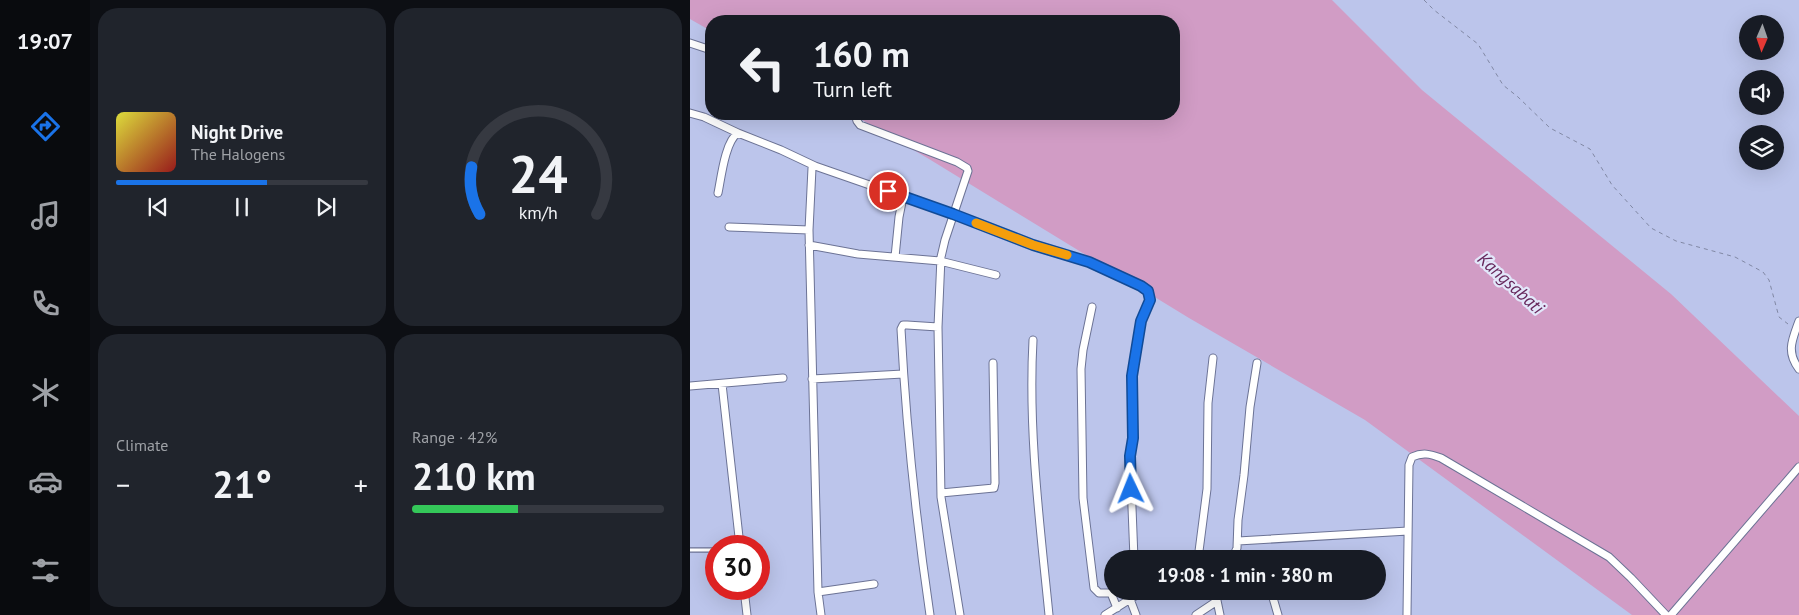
<!DOCTYPE html>
<meta charset="utf-8">
<style>
:root{--surface:#171b24;--page:#20242c;--text:#f1f3f6;--muted:#9ea1a6;--line:#363941;--accent:#1a73e8}
body{margin:0;font-family:"PT Sans",sans-serif;background:var(--page);color:var(--text);height:100vh;display:flex;flex-direction:column;font-size:19px;white-space:nowrap}
*{box-sizing:border-box;margin:0}
p{font-size:16px;color:var(--muted)}
.icon{flex:none;width:28px;height:28px;fill:none;stroke:currentColor;stroke-width:2;stroke-linecap:round;stroke-linejoin:round}
.map{position:relative;flex:1;overflow:hidden}
.drawer{display:flex;flex-direction:column;gap:8px;padding:8px;background:#0d0f14;width:600px}
.drawer>*{flex:none}
.guide{position:absolute;left:15px;top:15px;width:475px;height:105px;border-radius:20px;box-shadow:0 5px 20px #0002;background:#171b24;color:var(--text);overflow:hidden}
.needle{width:32px;rotate:182deg}
.buttons{position:absolute;left:1049px;top:15px;display:grid;gap:10px}
.buttons a{display:grid;place-items:center;width:45px;height:45px;border-radius:50%;background:var(--surface);box-shadow:0 5px 20px #0002;font-size:25px}
.speed{position:absolute;left:15px;top:535px;display:flex;gap:10px;font-size:25px;font-weight:700;text-align:center}
.speed>*{display:grid;place-content:center;width:65px;height:65px;border-radius:50%;background:var(--surface);box-shadow:0 5px 20px #0002;line-height:1}
.speed .limit{border:8px solid #d22;background:#fff;color:#111}
.pin{position:absolute;display:grid;place-items:center;width:42px;height:42px;color:#fff;margin:-21px;border:2px solid #fff;border-radius:50%;box-shadow:0 1px 5px #0007}
.me{position:absolute;width:55px;margin:-28px;rotate:358deg;stroke-linejoin:round;filter:drop-shadow(0 0 4px #0008)}
.turn{display:flex;align-items:center;gap:18px;height:105px;padding:0 25px;font-size:22px}
.turn .icon{width:65px;height:65px;stroke-width:2.5}
.turn b{display:block;font-size:35px;line-height:42px}
.big{font-size:38px;font-weight:800;line-height:1.1}
.drawer .card{flex:1;display:flex;flex-direction:column;justify-content:center;gap:8px;min-width:0;padding:0 18px;border-radius:20px;background:var(--page)}
.drawer .dial{align-items:center;gap:0}
.dial svg{height:130px;overflow:visible;fill:none;stroke:var(--line);stroke-width:7;stroke-linecap:round;text-anchor:middle}
.dial text{fill:var(--text);stroke:none}
.song{display:flex;align-items:center;gap:15px}
.cover{width:60px;height:60px;border-radius:8px;background:linear-gradient(135deg,hsl(60 70% 55%),hsl(0 70% 35%))}
.played{height:5px;border-radius:2px;background:linear-gradient(90deg,var(--accent) 60%,var(--line) 60%)}
.keys{display:flex;justify-content:space-around;direction:ltr}
.heat{display:flex;justify-content:space-between;align-items:center;font-size:28px;direction:ltr}
.charge{height:8px;border-radius:4px;background:linear-gradient(90deg,#34c759 42%,var(--line) 0)}
.drawer .tiles{flex:1;display:grid;gap:8px;grid-template-columns:repeat(2,1fr)}
.trip{position:absolute;left:414px;top:550px;width:282px;height:50px;border-radius:25px;background:var(--surface);box-shadow:0 5px 20px #0002;font-weight:800;line-height:50px;text-align:center}
main{display:flex;flex:1;min-height:0}
.tab-bar{display:flex;flex-direction:column;width:90px;justify-content:space-around;align-items:center;background:#090b0e;color:var(--muted)}
.tab-bar .icon{width:35px;height:35px}
.tab-bar .on{color:var(--accent)}
.tab-bar b{font-size:22px;color:var(--text)}
.map>svg:first-child{display:block}
.water{fill:#d19cc5}
.lines{fill:none;stroke-linecap:round;stroke-linejoin:round}
.lane-casing{stroke:#6c7395;stroke-width:5.5}
.street-casing{stroke:#6c7395;stroke-width:9}
.path{stroke:#8188a4;stroke-width:1;stroke-dasharray:4 4;stroke-linecap:butt}
.lane{stroke:#fff;stroke-width:3}
.street{stroke:#fff;stroke-width:7}
.route-casing{stroke:#114b97;stroke-width:12}
.route{stroke:#1a73e8;stroke-width:9}
.slow{stroke:#f59e0b;stroke-width:9}
.labels{text-anchor:middle;dominant-baseline:central;stroke-width:4.5;stroke-linejoin:round;paint-order:stroke}
.water-label{font-size:18px;font-style:italic;fill:#67285c;stroke:#e2e7fa}
</style>
<main>
<nav class="tab-bar">
<b>19:07</b>
<svg class="icon on" aria-label="directions" viewBox="0 0 24 24"><path d="M12 3l9 9-9 9-9-9zM9 14v-3h6M13 9l2 2-2 2"/></svg>
<svg class="icon" aria-label="music" viewBox="0 0 24 24"><path d="M9 18V5l10-2v13"/><circle cx="6" cy="18" r="3"/><circle cx="16" cy="16" r="3"/></svg>
<svg class="icon" aria-label="phone" viewBox="0 0 24 24"><path d="M5 4h4l2 5-3 2q2 4 5 5l2-3 5 2v4C11 20 4 13 5 4z"/></svg>
<svg class="icon" aria-label="climate" viewBox="0 0 24 24"><path d="M12 3v18M4 7l16 10M4 17L20 7"/></svg>
<svg class="icon" aria-label="car" viewBox="0 0 24 24"><path d="M5 17H2v-5l4-1 3-4h7l3 4 3 1v5h-3M9 17h6M6 11h13"/><circle cx="7" cy="17" r="2"/><circle cx="17" cy="17" r="2"/></svg>
<svg class="icon" aria-label="filters" viewBox="0 0 24 24"><path d="M4 7h16M4 17h16"/><circle cx="9" cy="7" r="2"/><circle cx="15" cy="17" r="2"/></svg>
</nav>
<section class="drawer">
<div class="tiles">
<div class="card">
<div class="song"><i class="cover"></i><div><b>Night Drive</b><p>The Halogens</p></div></div>
<div class="played"></div>
<div class="keys"><svg class="icon" aria-label="previous" viewBox="0 0 24 24"><path d="M18 5L8 12l10 7zM5 5v14"/></svg><svg class="icon" aria-label="pause" viewBox="0 0 24 24"><path d="M8 5v14M16 5v14"/></svg><svg class="icon" aria-label="next" viewBox="0 0 24 24"><path d="M6 5l10 7-10 7zM19 5v14"/></svg></div>
</div>
<div class="card dial"><svg viewBox="0 0 100 80">
<path d="M14 69A42 42 0 1 1 86 69"/>
<path d="M14 69A42 42 0 0 1 9 40" stroke="#1a73e8"/>
<text x="50" y="56" font-size="32" font-weight="700">24</text>
<text x="50" y="72" font-size="11">km/h</text>
</svg></div>
<div class="card"><p>Climate</p>
<div class="heat"><a>−</a><b class="big">21°</b><a>+</a></div>
</div>
<div class="card"><p>Range · 42%</p><b class="big">210 km</b><div class="charge"></div></div>
</div>
</section>
<div class="map">
<svg width="1109" height="615" viewBox="0 0 1109 615">
<rect width="100%" height="100%" fill="#bcc5eb"/>
<path class="water" d="M0 0H642L732 90 981 294 1109 416V615H942L675 420 499 318 239 159 162 114H484V21H21V31L0 19Z"/>
<g class="lines">
<defs>
<path id="lane" d="M0 550H26"/>
<path id="street" d="M0 43 21 50
M0 113 14 117 48 133
M165 114 167 121 170 125 267 162 277 168 278 171 255 240 251 257 248 327 251 497 270 615
M28 193C31 179 35 141 48 133L91 150 125 166
M39 227 119 230
M119 245 168 254 250 261 306 275
M205 257 209 217 213 197
M402 307 393 350 391 369 393 498 404 588 409 593H421L427 608
M1109 321C1102 340 1096 352 1109 369
M343 340C338 432 350 524 359 615
M122 379 213 374
M32 384 50 546
M0 386 93 378
M251 493 304 488 305 483 303 363
M548 541 718 531
M508 559 517 489 518 403 523 358
M532 559 544 555 547 548 548 520 554 475 560 407 567 363
M54 589 57 615
M525 591 530 615
M581 591 588 615
M128 592 184 584
M440 599 446 615
M131 615 128 592 120 270 119 230 122 168 125 166 263 214 343 245 399 262 451 286 459 291 460 300 451 321 442 376 443 438 440 456 444 559
M240 615C226 520 216 425 211 329L213 325H217L248 327
M415 615 453 591
M506 615 527 601
M717 615 719 465 722 457C733 452 740 454 751 458L919 557 941 578 976 615
M981 615 1109 467"/>
</defs>
<use href="#lane" class="lane-casing"/>
<use href="#street" class="street-casing"/>
<path class="path" d="M734 0 744 10 788 44 813 85 828 97 860 128 900 149 922 185 961 228 986 241 1045 257 1073 272 1079 280 1089 317 1098 324"/>
<use href="#lane" class="lane"/>
<use href="#street" class="street"/>
</g>
<g class="lines">
<defs>
<path id="route" d="M198 191 263 214 343 245 399 262 451 286 458 291 460 300 451 321 442 376 443 438 440 456 441 489"/>
</defs>
<use href="#route" class="route-casing"/>
<use href="#route" class="route"/>
<path class="slow" d="M286 223 343 245 377 255"/>
</g>
<g class="labels">
<g class="water-label">
<text transform="translate(821 283) rotate(42)">Kangsabati</text>
</g>
</g>
</svg>
<div class="buttons">
<a><svg class="needle" viewBox="-14 -14 28 28"><path d="M0-13l5 13h-10z" fill="#e53935"/><path d="M0 13l5-13h-10z" fill="#9ea1a6"/></svg></a>
<a><svg class="icon" aria-label="sound" viewBox="0 0 24 24"><path d="M4 9h4l5-4v14l-5-4H4zM17 9q2 3 0 6"/></svg></a>
<a><svg class="icon" aria-label="layers" viewBox="0 0 24 24"><path d="M12 4l9 5-9 5-9-5zM3 14l9 5 9-5"/></svg></a>
</div>
<div class="speed"><div class="limit">30</div></div>
<div class="pin" style="left:198px;top:191px;background:#d93025"><svg class="icon" aria-label="arrive" viewBox="0 0 24 24"><path d="M6 21V4h12l-3 4 3 4H6"/></svg></div>
<svg class="me" style="left:441px;top:489px" viewBox="-20 -20 40 40"><path d="M0-17L14 15 0 8-14 15z" fill="#1a73e8" stroke="#fff" stroke-width="4"/></svg>
<div class="trip">19:08 · 1 min · 380 m</div>
<div class="guide">
<div class="turn"><svg class="icon" aria-label="left" viewBox="0 0 24 24"><path d="M17 20v-9H6M10 6l-5 5 5 5"/></svg><div><b>160 m</b>Turn left</div></div>
</div>
</div>
</main>
